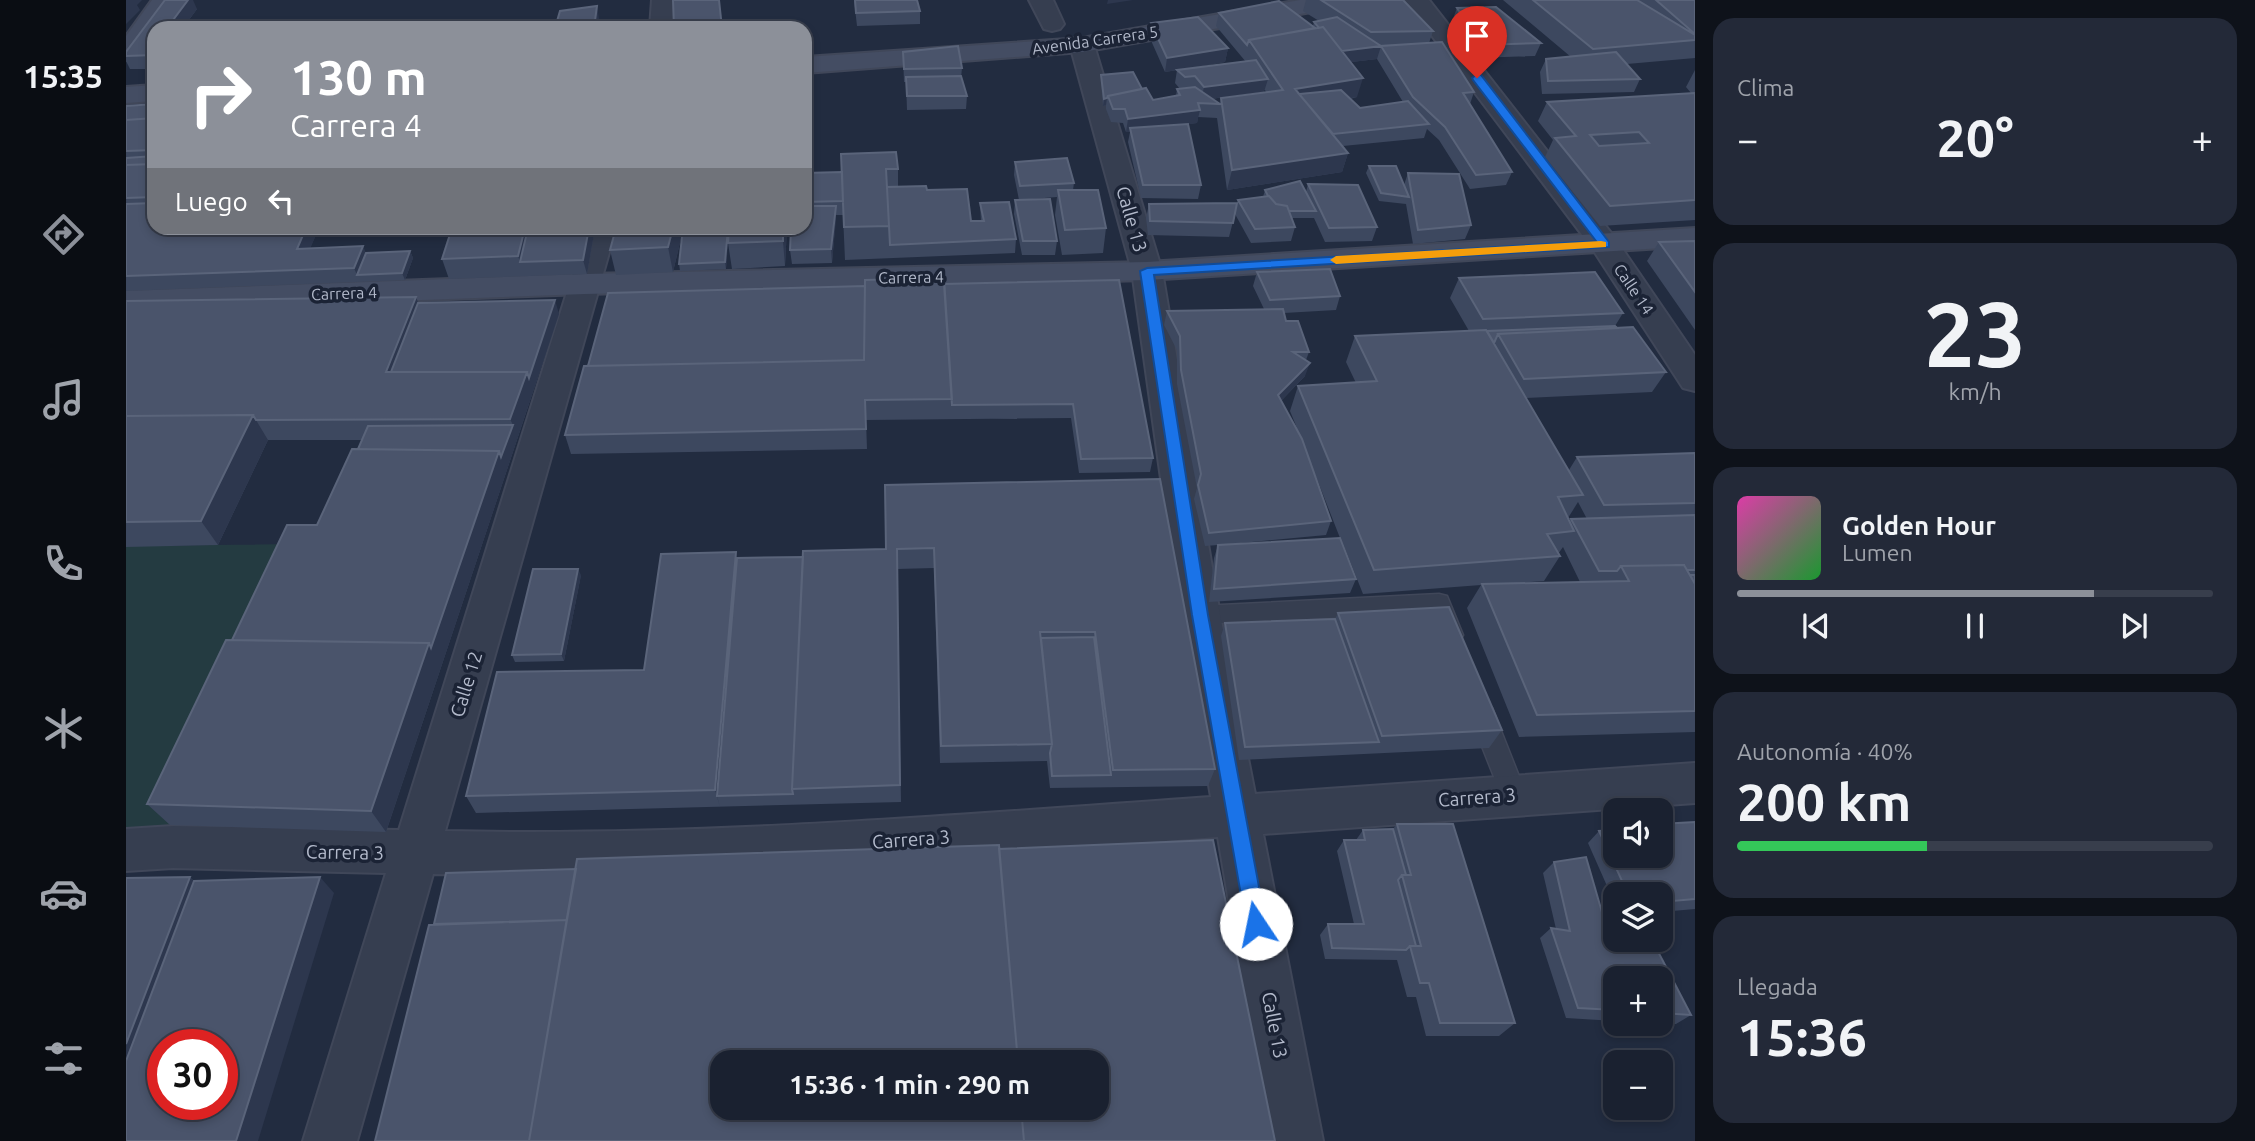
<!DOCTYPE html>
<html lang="es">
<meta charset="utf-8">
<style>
:root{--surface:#1a2130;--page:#232938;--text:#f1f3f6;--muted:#9fa3ab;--line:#383e4c;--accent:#8c9099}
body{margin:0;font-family:Ubuntu,sans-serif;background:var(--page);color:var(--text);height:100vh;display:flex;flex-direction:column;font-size:26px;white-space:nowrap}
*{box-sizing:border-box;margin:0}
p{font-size:23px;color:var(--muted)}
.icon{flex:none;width:38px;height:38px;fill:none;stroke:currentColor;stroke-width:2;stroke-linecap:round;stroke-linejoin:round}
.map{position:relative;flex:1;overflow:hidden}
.details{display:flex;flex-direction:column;gap:18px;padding:18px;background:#0e121a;width:560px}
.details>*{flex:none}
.banner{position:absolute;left:21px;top:21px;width:665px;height:214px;border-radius:21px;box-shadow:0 4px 10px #0003,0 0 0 2px var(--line);background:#8c9099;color:#fff;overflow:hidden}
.tools{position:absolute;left:1477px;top:798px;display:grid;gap:14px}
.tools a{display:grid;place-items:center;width:70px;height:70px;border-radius:14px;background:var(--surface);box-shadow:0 4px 10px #0003,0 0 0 2px var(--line);font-size:35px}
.speed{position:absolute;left:21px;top:1029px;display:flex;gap:14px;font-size:35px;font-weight:700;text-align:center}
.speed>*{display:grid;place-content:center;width:91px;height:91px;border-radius:50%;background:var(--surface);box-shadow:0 4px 10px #0003,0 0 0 2px var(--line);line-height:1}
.speed .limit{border:10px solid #d22;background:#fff;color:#111}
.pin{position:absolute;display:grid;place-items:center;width:60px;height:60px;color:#fff;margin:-72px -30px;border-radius:50% 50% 50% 0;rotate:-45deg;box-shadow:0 0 7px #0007}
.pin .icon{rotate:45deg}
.me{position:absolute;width:77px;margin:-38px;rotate:349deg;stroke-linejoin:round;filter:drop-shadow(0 0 5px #0008)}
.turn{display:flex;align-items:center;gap:24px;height:147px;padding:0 28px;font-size:32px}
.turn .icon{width:91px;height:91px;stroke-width:2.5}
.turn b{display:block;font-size:49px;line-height:60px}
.then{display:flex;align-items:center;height:66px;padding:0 28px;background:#0003;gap:14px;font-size:26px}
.big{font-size:52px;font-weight:600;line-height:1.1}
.details .widget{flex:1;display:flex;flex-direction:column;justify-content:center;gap:10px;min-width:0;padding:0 24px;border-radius:21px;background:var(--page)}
.details .dial{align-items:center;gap:0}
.dial b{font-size:91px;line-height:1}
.song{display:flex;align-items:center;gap:21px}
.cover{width:84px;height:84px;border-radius:10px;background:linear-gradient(135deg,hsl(320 70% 55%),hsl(130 70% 35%))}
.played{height:7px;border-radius:4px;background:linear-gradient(90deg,var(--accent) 75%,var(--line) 75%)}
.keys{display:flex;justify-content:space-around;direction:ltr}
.heat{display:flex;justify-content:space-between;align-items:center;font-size:38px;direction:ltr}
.charge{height:10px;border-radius:5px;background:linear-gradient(90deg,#34c759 40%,var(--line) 0)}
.trip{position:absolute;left:584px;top:1050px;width:399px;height:70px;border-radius:21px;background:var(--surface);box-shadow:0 4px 10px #0003,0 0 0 2px var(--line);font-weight:600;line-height:70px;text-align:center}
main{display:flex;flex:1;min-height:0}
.tab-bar{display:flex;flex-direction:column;width:126px;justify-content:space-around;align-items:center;background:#0a0d13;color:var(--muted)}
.tab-bar .icon{width:49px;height:49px}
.tab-bar .current{color:var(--accent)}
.tab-bar b{font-size:32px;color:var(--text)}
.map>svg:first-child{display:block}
.green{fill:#243b41}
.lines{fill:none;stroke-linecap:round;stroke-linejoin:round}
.lane-casing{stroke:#404759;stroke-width:3}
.street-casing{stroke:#404759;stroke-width:4}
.secondary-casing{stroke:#404759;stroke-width:4}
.lane{fill:#363e50;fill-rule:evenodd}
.street{fill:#363e50;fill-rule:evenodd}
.secondary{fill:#444d63;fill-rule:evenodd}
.wall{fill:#3d485f;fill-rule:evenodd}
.shaded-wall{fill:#2d374e}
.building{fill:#4a546b;stroke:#5a647a;stroke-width:2;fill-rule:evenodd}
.route{fill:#1a73e8;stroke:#114b97;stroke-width:2}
.slow{fill:#f59e0b}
.labels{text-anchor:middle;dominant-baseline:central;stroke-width:7;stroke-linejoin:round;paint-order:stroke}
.far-street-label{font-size:16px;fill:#b3bacb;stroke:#1b2335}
.street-label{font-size:19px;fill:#b3bacb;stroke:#1b2335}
</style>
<main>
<nav class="tab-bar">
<b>15:35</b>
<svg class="icon current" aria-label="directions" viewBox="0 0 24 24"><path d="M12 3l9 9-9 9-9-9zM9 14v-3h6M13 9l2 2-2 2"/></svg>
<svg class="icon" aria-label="music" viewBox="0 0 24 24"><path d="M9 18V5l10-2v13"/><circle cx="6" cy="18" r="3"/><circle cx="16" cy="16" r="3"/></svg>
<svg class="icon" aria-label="phone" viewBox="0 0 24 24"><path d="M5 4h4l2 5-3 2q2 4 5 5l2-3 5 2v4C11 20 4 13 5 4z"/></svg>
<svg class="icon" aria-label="climate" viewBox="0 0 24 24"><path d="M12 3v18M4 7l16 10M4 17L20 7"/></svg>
<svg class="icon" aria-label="car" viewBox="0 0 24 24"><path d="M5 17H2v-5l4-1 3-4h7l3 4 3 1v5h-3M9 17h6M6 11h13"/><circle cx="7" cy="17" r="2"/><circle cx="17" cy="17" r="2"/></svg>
<svg class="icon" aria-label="filters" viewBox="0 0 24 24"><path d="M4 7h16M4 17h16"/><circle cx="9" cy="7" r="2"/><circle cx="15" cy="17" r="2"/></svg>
</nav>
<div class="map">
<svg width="1569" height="1141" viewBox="0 0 1569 1141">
<rect width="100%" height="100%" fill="#222c40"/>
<path class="green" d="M174 544 44 824 47 847 0 850V546Z"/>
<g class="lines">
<defs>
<path id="lane" d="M1313 594 1321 596 1337 635 1333 642 1325 645 1317 642 1305 613 1074 624 1066 622 1062 615 1066 608 1074 606Z
M1357 705 1366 708 1400 794 1396 802 1387 806 1378 802 1344 716 1348 708Z"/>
<path id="street" d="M526 0H550L548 28H524Z
M903 0H927L938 24 934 29 926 31 918 29Z
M1279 0H1303L1489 238 1569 355V391L1557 388 1466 248Z
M956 38 965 40 968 45 1036 271 1094 615 1129 794 1569 763V803L1137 834 1197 1141H1143L1092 837C830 856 569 879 307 874L231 1141H177L260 873 47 868 0 871V829L47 826 273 830 461 228H490L319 831C575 837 830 815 1085 797L1054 615 1006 271 944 45 947 40Z"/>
<path id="secondary" d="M26 0H50L9 58 0 60V36Z
M1174 0H1226L1222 5 1214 7 956 52 679 73V57L956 38Z
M28 85V101L0 103V87Z
M1569 228V246L1021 280 459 294 0 311V291L459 274 1021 262Z"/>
</defs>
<use href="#lane" class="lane-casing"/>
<use href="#street" class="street-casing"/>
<use href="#secondary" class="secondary-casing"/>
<use href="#lane" class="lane"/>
<use href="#street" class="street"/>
<use href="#secondary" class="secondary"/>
</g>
<path class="wall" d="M39 0 71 9 57 28H28V69H4L0 61V52Z
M728 0H791L794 11V24L731 26Z
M1180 0H1277L1307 31 1303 43 1348 92 1344 104 1386 172 1380 185 1344 189 1313 140 1301 129 1298 138 1217 146 1222 153 1216 172 1101 190 1091 118 1072 117 1071 123 1062 124 1075 185 1072 199 1015 198 1002 142 1004 132H1000L997 123 985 122 980 109V105L977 106 975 82V75L1016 89 1027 100 1050 96 1051 89H1054L1049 83 1051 70 1120 62 1090 26 1093 13 1187 26 1188 22 1193 21 1177 11ZM1251 59 1277 102 1234 108 1224 99 1231 97 1225 62ZM1139 90 1140 92 1095 98 1094 104 1086 99Z
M1377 0H1569V58L1501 64 1514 79 1508 92 1416 94 1414 72 1420 59 1445 57Z
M1331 8 1415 43 1409 56 1349 58 1326 21Z
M1025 23 1102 48 1099 62 1039 72 1023 36Z
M777 52 836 68 835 78 841 96 840 109 781 110 780 82H778Z
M1569 70V220L1474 226 1419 157 1427 140 1412 121 1421 102 1565 93 1560 87Z
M28 104V228H193L184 248 237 246 239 253 284 251 287 258 279 280 0 291V106Z
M889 162 948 183 947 190 980 228 977 253 936 255 929 215 931 197 893 200 888 175Z
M1243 166 1278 185 1282 173 1345 225 1339 239 1287 244 1280 204 1253 201 1240 173Z
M772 169V187L801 190 845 221H855L854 203 890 239 889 253 719 260 717 215H710L706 263 666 264 664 250 679 228V173L716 172Z
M1182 184 1251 227 1246 241 1199 242 1188 218H1166L1169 227 1165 241 1125 243 1109 214 1103 237 1022 235 1020 218 1023 204 1111 203 1112 200 1137 197 1139 190 1180 192Z
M889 200 931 241 929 255H896L888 214Z
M469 228 461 274 323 279 316 259Z
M602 228 600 269 554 271 553 264Z
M603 228H661L659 266 606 269 602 243Z
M557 230 547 272 490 275 484 250Z
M1569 241V330L1521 261 1533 242Z
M1131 272 1214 296 1210 310 1158 313 1160 321 1183 352 1180 360 1179 376 1155 401 1171 428 1164 411 1172 386 1230 383 1220 362 1229 336 1343 331 1324 298 1333 278 1497 313 1489 326 1491 328 1540 372 1526 392 1400 398 1443 470 1451 457 1569 453V732L1393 737 1341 608 1355 585 1237 594 1216 541 1230 579 1224 593 1083 602 1088 558 1092 545 1079 546 1068 499 1071 488 1051 384V350L1038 325 1041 311 1138 309 1127 286ZM1189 474 1214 538 1105 544 1200 535 1205 521ZM1452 502 1461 519H1445L1443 522 1442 518ZM1437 547 1454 582 1377 584 1418 581 1434 556 1432 554Z
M818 284 1027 458 1024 472 953 473 945 418 740 420 741 449 445 454 439 435 462 366Z
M0 301 292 303 433 314 260 832 44 825 21 804 106 640 191 525 236 440H142L92 545 0 547Z
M1034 479 1089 769 1082 786 924 788 921 761 814 763 808 568 771 569 775 802 350 813 340 796 518 670 611 558 677 557 760 549Z
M455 575 438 661 389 662 386 655Z
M1212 613 1376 730 1363 748 1113 760 1095 636 1099 623 1209 619Z
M1569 822V909L1535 912V894H1489V904L1462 843 1473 831Z
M1271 824 1389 1023 1373 1036H1300L1290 997H1281L1271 960 1199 959 1194 935 1202 924H1228L1211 851 1218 840H1230L1237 830 1267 829Z
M1460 857 1480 926H1489V940H1526L1565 1015 1550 1024 1535 1023V978H1489V1021L1440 1018 1414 938 1425 928 1430 929 1417 873 1428 862Z"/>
<path class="shaded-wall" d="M0 0H16L11 5 14 10 0 24Z
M62 0H67L71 9 57 28H46L44 24Z
M982 0H1007L981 4Z
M471 6 473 19 472 28H468Z
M1255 46 1251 59 1210 64 1214 51Z
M1102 48 1099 62 1039 72 1041 58Z
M1237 78 1231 97 1177 106 1169 89Z
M1142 79 1138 92 1075 100 1078 87Z
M981 98 980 105 977 106 978 99Z
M1074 110 1071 123 1005 132 1004 128V132H1000L1002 119Z
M1222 153 1216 172 1101 190 1106 170Z
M710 206V220L706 263 705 249Z
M180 228H193L178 263 171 249Z
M399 228H410L394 262 392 256Z
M463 228H469L461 274 457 260Z
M547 228H556L557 230 547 272 542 247Z
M602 228 603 233 600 269 599 262Z
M657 228H661L659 266 657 241Z
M237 246 243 260 231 275 228 268Z
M284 251 287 258 279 280 276 273Z
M290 297 298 317 274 378 260 372Z
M429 300 433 314 260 832 245 811 303 643 373 451 387 425 384 419 401 372Z
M1184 363 1179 376 1147 409 1152 395Z
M127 415 142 440 92 545 75 521Z
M610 552 614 572 591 796 594 807 589 790Z
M452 569 455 575 438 661 435 654Z
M64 877 86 896 0 1131V1044Z
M194 877 208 893 132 1141H110Z"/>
<path class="building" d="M39 0H62L44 24 37 25 35 28H28V55L0 56V52Z
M547 0H593L596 28H548Z
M729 0H791L794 11 730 13Z
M1195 0H1277L1307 31 1245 32Z
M1407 0H1511L1569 35V40L1467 49Z
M1530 0H1569V34Z
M1153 1 1189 28 1123 40 1121 45 1093 13Z
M471 6 468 28H429L434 11Z
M1370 7 1415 43 1354 45 1331 8Z
M1072 17 1102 48 1041 58 1025 23Z
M1211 17 1255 46 1216 51 1197 27 1193 28 1188 22Z
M1197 27 1237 78 1169 89 1222 153 1106 170 1095 98 1157 90 1123 40Z
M1316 42 1348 92 1337 93 1386 172 1350 175 1319 127 1287 97 1255 46Z
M832 46 836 68 778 69 777 52Z
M1490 52 1514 79 1422 81 1420 59Z
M1130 60 1142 79 1078 87 1069 76 1059 77 1051 70Z
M1007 72 1016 89 982 96 981 98 978 99 975 75Z
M835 76 841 96H781L780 77Z
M1069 87 1094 104 1072 103 1074 110 1002 119 999 109H987L982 96 1020 88 1027 100 1054 95 1051 89Z
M1215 90 1234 108 1282 101 1303 124 1207 134 1173 94Z
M1569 93V200L1484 206 1429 138 1450 136 1421 102ZM1513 132 1523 143 1473 146 1464 135Z
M28 104V118L0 120V106Z
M28 118V150L0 151V120Z
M1062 124 1075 185H1017L1004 128Z
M770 152 772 169H760L763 226 718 227 715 154Z
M28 156V164L0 165V158Z
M941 158 948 183 894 186 889 162Z
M28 164V197L0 198V165Z
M1243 166H1270L1283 197 1255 193Z
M716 172 717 201 679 202V173Z
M1282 173 1333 174 1345 225 1292 230Z
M1174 181 1190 211H1163L1161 206 1150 204 1143 196H1142L1139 190Z
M1182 184 1232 185 1251 227 1203 228Z
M800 186 801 190 841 189 845 221H858L854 203 883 202 890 239 764 245 761 187Z
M932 190H972L980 228 939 230Z
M1143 196 1150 204 1161 206 1169 227 1129 229 1112 200Z
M924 199 931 241H897L889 200Z
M28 203V228H180L171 249 237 246 228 268 0 276V204Z
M1111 203 1107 223 1024 221 1023 204Z
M679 206H710L705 249 664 250 665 228H679Z
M326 228H399L392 256 316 259Z
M402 228H463L457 260 394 262Z
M490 228H547L542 247 484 250Z
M557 228H602L599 262 553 264Z
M603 228H657V241L602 243Z
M1569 241V292L1533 242Z
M284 251 276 273 231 275 240 253Z
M1204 269 1214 296 1144 300 1131 272Z
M1469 272 1497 313 1357 319 1333 278Z
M818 278 826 399 739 400 740 429 439 435 458 366 738 360 739 280Z
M993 280 1027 458 955 459 947 404 826 405 818 284Z
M739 286 738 360 462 366 482 293Z
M290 297 260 372H401L384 419 130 420 127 415 0 416V301Z
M429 300 403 378 401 372H265L292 303Z
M1157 309 1160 321H1172L1183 352H1167L1184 363 1152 395 1176 439 1205 521 1083 533 1072 485 1075 474 1055 370 1054 336 1041 311Z
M1489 326 1491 328 1372 334 1368 343 1361 331Z
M1507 327 1540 372 1398 379 1372 334Z
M1360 330 1457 495 1432 497 1448 531 1421 534 1434 556 1248 570 1172 386 1251 381 1229 336Z
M127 415 75 521 0 522V416Z
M387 425 375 457 373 451 232 449 242 426Z
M226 449 373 451 305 648 303 643 106 640 161 525H191Z
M1569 453V503L1478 505 1451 457Z
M1034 479 1089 769 987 770 969 632H914L926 744 815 746 808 548 771 549 774 785 666 789 677 551 760 549 759 485Z
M1569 515V570H1561L1558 565 1495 566 1491 571H1473L1445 519Z
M1214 538 1230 579 1088 589 1092 545Z
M610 552 589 790 340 796 371 672 518 670 535 554Z
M677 557 666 789 667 794 591 796 611 558Z
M1558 565 1569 584V711L1411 715 1356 584 1503 581 1495 566Z
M407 569H452L435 654 386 655Z
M1564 575H1569V584Z
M1323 607 1376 730 1256 736 1212 613Z
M1209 619 1253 742 1119 747 1099 623Z
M968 637 985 775 926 776 924 753 926 744 915 638Z
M100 640 303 643 245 811 21 804Z
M1569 822V899L1535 902V894H1502L1473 831 1489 830V856H1535V824Z
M1271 824H1327L1389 1023H1314L1303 983H1294L1284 946H1295L1276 875H1285Z
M1267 829 1280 875H1276L1272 880 1290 946H1284L1280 950 1206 948 1202 924H1238L1218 840H1239L1237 830Z
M1087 840 1149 1141H898L895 1108H971V1062H892L873 849Z
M873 845 892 1062H597V1108H895L898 1141H403L451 859Z
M1460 857 1480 926H1489V940H1526L1565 1015 1535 1013V978H1489V1010L1452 1008 1425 928 1444 931 1428 862Z
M450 869 441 920 308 924 320 873Z
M64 877 0 1044V878Z
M194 877 110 1141H0V1061L68 881ZM37 1045H96V1104H37Z
M441 920 403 1141H249L303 925Z"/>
<path class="route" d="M1351 74 1355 75 1483 242V247L1028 275 1082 615 1140 924 1137 931 1130 933 1123 931 1120 924 1066 615 1014 271 1021 268 1470 241 1347 80 1346 78Z"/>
<path class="slow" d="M1475 241 1480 242V247L1210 264 1204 260 1210 256Z"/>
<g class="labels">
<g class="far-street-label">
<text transform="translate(969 40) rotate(-8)">Avenida Carrera 5</text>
<text transform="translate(785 277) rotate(-1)">Carrera 4</text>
<text transform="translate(1508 289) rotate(56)">Calle 14</text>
<text transform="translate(218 293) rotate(-2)">Carrera 4</text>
</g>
<g class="street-label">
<text transform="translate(1006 219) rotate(74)">Calle 13</text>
<text transform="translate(340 684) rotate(-73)">Calle 12</text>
<text transform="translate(1351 797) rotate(-4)">Carrera 3</text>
<text transform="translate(785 839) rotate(-4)">Carrera 3</text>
<text transform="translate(219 852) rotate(1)">Carrera 3</text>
<text transform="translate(1149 1025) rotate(79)">Calle 13</text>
</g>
</g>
</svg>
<div class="tools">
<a><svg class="icon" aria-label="sound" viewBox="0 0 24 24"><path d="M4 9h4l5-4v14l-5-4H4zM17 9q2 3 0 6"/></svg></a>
<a><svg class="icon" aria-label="layers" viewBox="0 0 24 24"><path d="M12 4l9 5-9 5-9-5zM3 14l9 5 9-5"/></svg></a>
<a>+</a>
<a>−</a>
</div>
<div class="speed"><div class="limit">30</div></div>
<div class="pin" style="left:1351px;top:78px;background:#d93025"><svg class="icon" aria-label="arrive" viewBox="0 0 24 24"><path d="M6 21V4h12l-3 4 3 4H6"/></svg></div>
<svg class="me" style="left:1130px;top:924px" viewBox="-20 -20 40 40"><circle r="19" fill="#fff"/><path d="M0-13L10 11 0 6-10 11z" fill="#1a73e8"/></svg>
<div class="trip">15:36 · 1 min · 290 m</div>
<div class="banner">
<div class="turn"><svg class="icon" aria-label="right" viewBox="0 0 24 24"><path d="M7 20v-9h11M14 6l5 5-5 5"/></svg><div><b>130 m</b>Carrera 4</div></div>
<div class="then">Luego<svg class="icon" aria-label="left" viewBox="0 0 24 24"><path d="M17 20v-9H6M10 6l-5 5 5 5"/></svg></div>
</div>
</div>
<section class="details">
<div class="widget"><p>Clima</p>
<div class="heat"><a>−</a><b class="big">20°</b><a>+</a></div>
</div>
<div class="widget dial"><b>23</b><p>km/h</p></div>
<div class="widget">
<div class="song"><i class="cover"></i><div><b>Golden Hour</b><p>Lumen</p></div></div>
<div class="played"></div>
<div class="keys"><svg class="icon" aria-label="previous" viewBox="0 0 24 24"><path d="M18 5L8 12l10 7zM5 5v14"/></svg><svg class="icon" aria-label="pause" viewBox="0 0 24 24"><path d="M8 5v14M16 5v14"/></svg><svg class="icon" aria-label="next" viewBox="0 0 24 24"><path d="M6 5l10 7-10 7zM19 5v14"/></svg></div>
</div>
<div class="widget"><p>Autonomía · 40%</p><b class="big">200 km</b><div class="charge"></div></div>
<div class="widget"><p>Llegada</p><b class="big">15:36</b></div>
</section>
</main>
